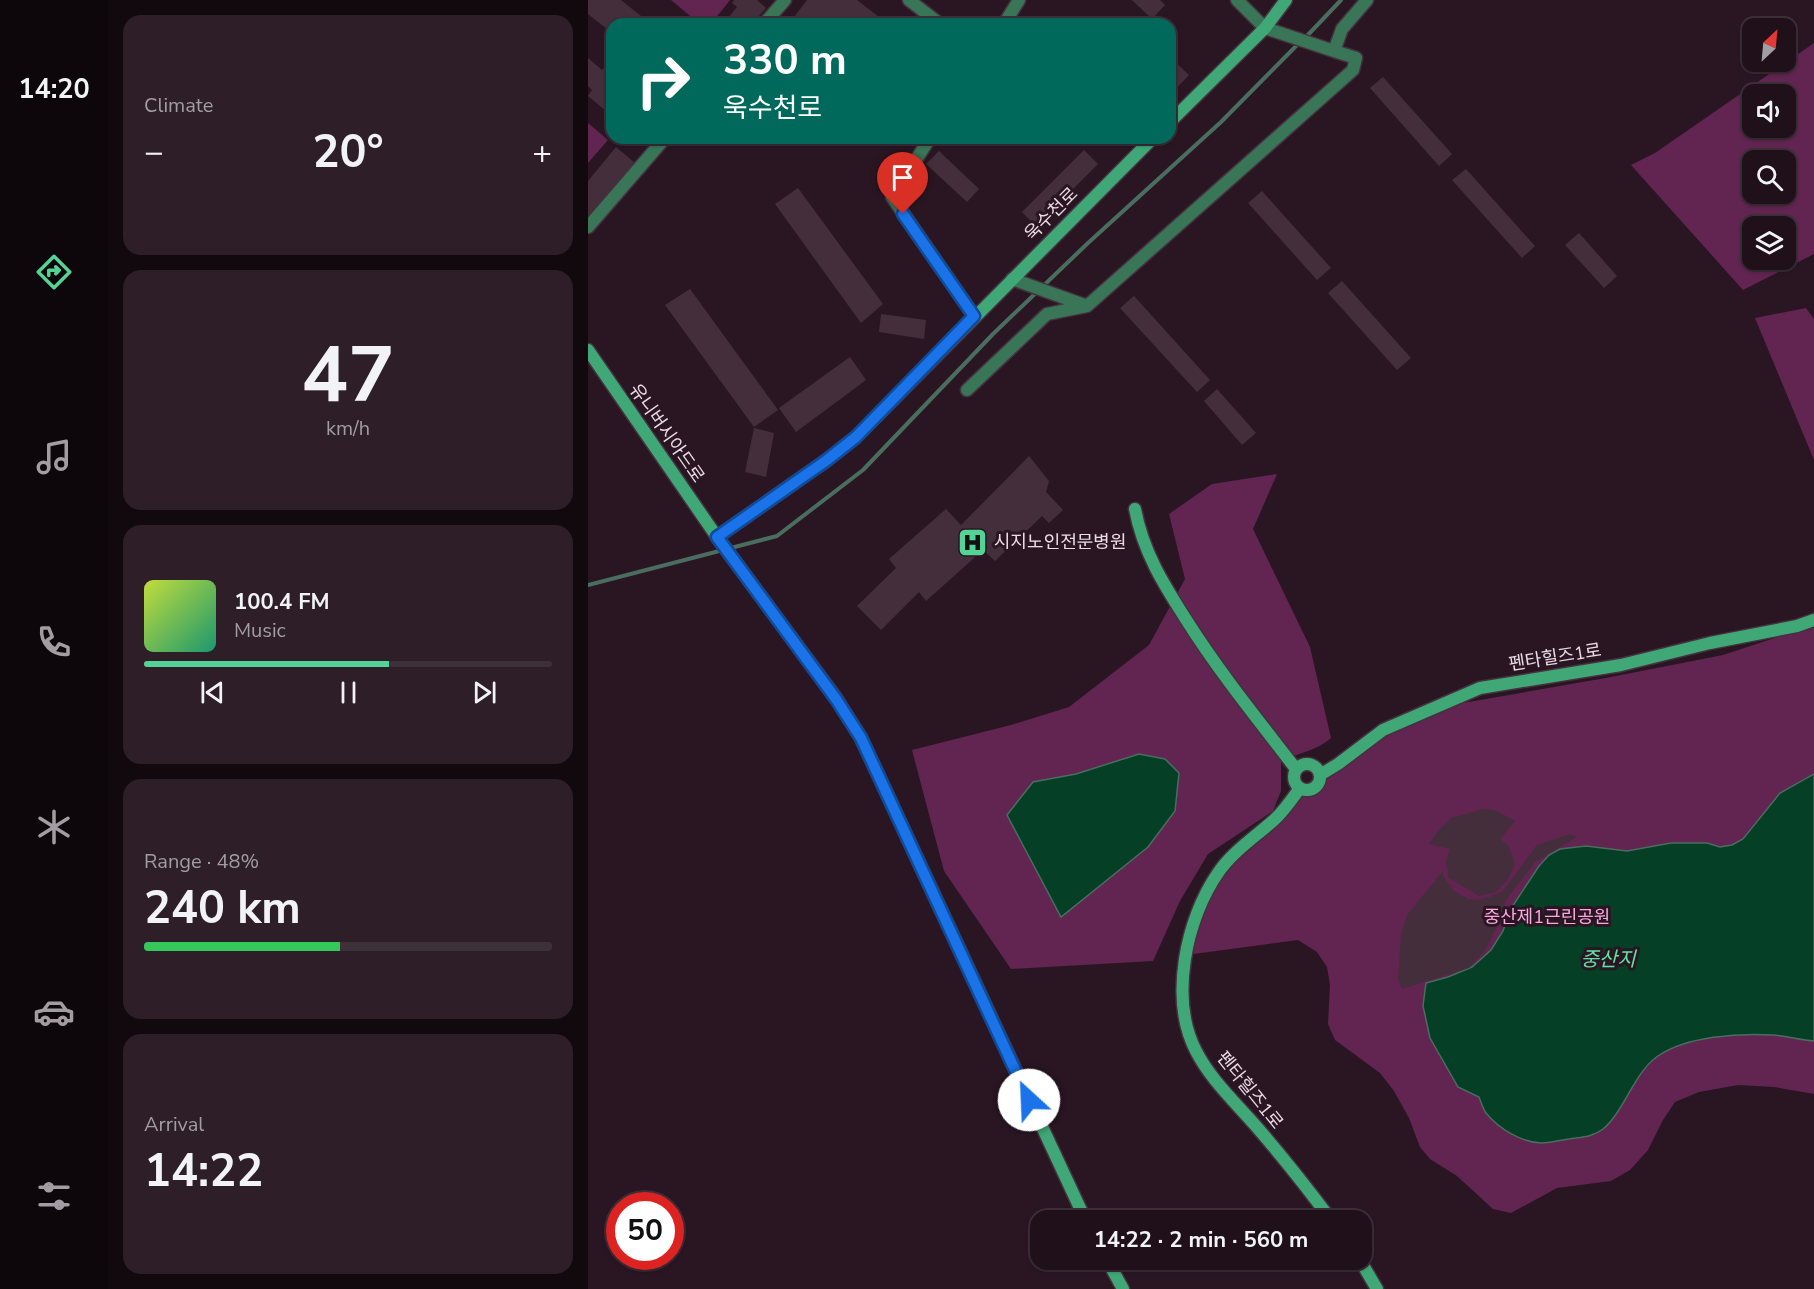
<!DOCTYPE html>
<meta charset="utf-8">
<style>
:root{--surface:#20101a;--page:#2d1e27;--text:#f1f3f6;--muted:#a29da2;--line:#3d3039;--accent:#53d396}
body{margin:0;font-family:"Nunito Sans","Noto Sans KR",sans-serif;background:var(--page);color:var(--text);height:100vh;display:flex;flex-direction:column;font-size:22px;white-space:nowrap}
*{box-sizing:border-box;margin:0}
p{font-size:20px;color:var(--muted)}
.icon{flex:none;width:33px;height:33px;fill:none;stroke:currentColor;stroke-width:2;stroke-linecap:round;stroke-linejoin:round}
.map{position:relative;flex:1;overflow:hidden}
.drawer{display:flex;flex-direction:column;gap:15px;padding:15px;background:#12090e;width:480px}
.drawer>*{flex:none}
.banner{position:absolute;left:18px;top:18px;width:570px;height:126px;border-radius:18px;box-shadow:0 2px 4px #0004,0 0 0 2px var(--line);background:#00695c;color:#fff;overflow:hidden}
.needle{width:39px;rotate:26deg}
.fabs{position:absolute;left:1154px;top:18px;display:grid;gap:12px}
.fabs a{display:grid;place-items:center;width:54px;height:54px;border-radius:12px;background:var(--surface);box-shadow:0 2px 4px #0004,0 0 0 2px var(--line);font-size:30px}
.speed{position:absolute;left:18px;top:1192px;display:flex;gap:12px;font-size:30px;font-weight:700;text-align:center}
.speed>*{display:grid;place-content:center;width:78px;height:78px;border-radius:50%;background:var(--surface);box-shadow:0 2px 4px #0004,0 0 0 2px var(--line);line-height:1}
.speed .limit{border:9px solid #d22;background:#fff;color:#111}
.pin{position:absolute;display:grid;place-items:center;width:51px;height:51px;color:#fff;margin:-62px -26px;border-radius:50% 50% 50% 0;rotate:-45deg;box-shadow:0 0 6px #0007}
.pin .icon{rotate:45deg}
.me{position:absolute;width:66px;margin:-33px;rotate:335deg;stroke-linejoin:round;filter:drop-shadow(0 0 4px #0008)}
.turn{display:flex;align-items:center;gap:21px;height:126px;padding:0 18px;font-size:27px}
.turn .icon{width:78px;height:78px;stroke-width:2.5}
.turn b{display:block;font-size:42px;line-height:51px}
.big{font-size:45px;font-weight:700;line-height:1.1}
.drawer .tile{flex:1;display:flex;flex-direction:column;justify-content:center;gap:9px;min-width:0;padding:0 21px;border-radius:18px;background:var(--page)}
.drawer .dial{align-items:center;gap:0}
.dial b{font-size:78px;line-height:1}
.song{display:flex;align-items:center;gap:18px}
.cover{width:72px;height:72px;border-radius:9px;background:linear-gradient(135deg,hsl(70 70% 55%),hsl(160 70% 35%))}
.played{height:6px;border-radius:3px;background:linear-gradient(90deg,var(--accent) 60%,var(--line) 60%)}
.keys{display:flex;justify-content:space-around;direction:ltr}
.heat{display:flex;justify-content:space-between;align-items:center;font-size:33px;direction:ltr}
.charge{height:9px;border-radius:4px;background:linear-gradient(90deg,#34c759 48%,var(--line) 0)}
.trip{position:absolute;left:442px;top:1210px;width:342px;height:60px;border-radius:18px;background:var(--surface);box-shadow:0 2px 4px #0004,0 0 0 2px var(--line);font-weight:700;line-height:60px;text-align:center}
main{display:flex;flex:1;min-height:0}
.tabs{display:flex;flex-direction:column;width:108px;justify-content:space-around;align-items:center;background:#0d060a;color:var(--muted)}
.tabs .icon{width:42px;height:42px}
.tabs .selected{color:var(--accent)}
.tabs b{font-size:27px;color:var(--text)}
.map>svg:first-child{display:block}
.green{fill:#622451;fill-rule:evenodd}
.water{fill:#043f26;stroke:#496e5f;stroke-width:1.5}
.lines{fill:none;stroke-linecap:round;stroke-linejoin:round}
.stream{stroke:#496e5f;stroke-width:4}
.building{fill:#442e3c}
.street-casing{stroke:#45323e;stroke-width:15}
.secondary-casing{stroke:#45323e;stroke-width:15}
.street{stroke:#397557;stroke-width:12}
.secondary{stroke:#40a877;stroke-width:12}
.route-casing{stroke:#114b97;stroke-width:15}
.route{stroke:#1a73e8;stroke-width:10}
.labels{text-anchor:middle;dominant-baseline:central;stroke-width:6;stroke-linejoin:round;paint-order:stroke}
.street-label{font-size:18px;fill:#eadbe4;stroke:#2a1623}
.poi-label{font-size:18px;fill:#eadbe4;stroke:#2a1623;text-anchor:start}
.park-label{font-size:18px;fill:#fba8df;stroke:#2a1623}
.water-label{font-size:20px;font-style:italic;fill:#5fe3a4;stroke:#2a1623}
</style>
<main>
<nav class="tabs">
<b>14:20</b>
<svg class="icon selected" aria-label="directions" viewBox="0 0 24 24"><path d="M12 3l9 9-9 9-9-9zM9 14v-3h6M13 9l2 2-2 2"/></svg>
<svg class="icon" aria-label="music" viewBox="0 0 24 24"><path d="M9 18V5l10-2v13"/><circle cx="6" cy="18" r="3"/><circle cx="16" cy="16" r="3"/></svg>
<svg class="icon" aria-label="phone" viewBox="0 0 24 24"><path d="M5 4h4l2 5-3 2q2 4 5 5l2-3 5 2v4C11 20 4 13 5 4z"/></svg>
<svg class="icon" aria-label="climate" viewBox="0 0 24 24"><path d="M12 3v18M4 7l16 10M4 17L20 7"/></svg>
<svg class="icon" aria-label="car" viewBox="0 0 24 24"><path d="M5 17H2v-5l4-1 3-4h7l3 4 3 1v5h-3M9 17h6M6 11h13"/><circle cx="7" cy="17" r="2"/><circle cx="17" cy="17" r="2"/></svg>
<svg class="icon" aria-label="filters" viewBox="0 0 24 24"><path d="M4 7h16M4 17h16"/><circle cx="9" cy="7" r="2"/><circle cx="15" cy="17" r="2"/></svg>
</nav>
<section class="drawer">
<div class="tile"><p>Climate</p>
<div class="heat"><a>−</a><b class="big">20°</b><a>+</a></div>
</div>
<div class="tile dial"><b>47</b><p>km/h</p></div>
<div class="tile">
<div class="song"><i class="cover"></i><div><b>100.4 FM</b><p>Music</p></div></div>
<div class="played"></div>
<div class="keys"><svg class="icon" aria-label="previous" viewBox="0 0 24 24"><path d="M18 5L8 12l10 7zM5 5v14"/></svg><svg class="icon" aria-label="pause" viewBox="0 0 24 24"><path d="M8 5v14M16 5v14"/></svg><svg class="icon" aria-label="next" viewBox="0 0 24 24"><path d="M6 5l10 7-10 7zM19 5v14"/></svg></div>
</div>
<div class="tile"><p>Range · 48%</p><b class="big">240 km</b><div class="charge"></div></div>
<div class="tile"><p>Arrival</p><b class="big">14:22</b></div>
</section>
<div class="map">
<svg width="1226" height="1289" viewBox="0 0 1226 1289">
<rect width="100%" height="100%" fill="#2a1623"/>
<path class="green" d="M83 0H142L123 24H112Z
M1226 43V254L1155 290 1043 165 1067 153ZM1197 94V128H1164V94ZM1197 160V194H1164V160ZM1197 226V260H1164V226Z
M0 123 20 140 0 163Z
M1218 308 1226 319V460L1167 318Z
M689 474 665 529 722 647 743 738C732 749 709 754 693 761V791L685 811 620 854 592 901 565 961 423 969 356 871 324 750 423 725 481 707 561 645 597 579 581 514 624 484Z
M1226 625V1094L1186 1087 1150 1085 1111 1092 1087 1102 1075 1120 1060 1150 1042 1170 1023 1181 969 1188 923 1213 905 1209 869 1176 842 1159 832 1147 821 1118 806 1091 792 1073 747 1040 740 1024 742 985 739 967 729 952 710 940 598 955 630 873 712 788 772 746 841 709 1023 677 1135 655Z"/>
<path class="water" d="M551 754 577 759 591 773 587 811 560 847 473 917 419 815 445 782 488 774Z
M1226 774V1041C1212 1040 1199 1036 1185 1035 1151 1033 1099 1036 1070 1056 1046 1072 1036 1112 1015 1129 1005 1137 993 1137 981 1139 972 1140 962 1143 953 1143 933 1142 911 1129 898 1113 895 1109 893 1102 891 1097L870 1087 842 1038 835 1006 838 983 860 977 884 967 903 950 915 931 924 907 951 866 961 855 972 849 998 846 1039 851 1083 843H1119L1132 847 1144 845 1155 839 1192 793Z"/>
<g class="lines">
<path class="stream" d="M717 38 753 0
M0 585 189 536 275 470 405 334 500 243 633 122 711 43"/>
</g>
<path class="building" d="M0 0H33L63 24H24V33L0 14Z
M146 0H169L178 8 164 24H135L149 7 144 3Z
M219 0H269L300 24H201Z
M544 0H572L577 5 564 19Z
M0 58 14 70 24 58V116L0 96 4 90 0 86Z
M587 62 601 75 582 95V67Z
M795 77 864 154 851 166 782 88Z
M28 147 47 163 0 220V181Z
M496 150 510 164 448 226 434 212Z
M351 151 391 189 379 202 338 164Z
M878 169 947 246 934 258 864 180Z
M210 188 295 304 273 323 187 204Z
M674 191 743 268 729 280 660 203Z
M991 233 1029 276 1016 288 977 245Z
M754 281 823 358 809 370 740 293Z
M102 289 190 410 166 427 77 305Z
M546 296 622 380 609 392 532 308Z
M293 314 338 320 336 339 291 332Z
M262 357 278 380 208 432 191 408Z
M629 389 668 433 654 445 616 401Z
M166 428 186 433 178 477 157 472Z
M441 456 461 481 458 492 475 510 461 523 454 516 407 561 395 550 338 601 331 592 293 630 269 606 308 568 301 559 358 509 373 525Z
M895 809 909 811 927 821 912 839 920 845 927 864 920 879 908 892 891 896 861 878 858 862 862 849 841 844 850 831 863 818Z
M982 834 989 837 947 862 918 900 911 922 898 949 881 968 814 989 810 979 813 935 819 915 855 871V876L866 891 880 899 888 900 899 898 915 891 949 845Z"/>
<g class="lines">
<defs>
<path id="street" d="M321 0 352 24
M649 0 677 28 746 51
M176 24 197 0
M416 24 431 0
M342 138 304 197 386 316
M0 227 77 138
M424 279 499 306
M379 390 459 314 499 306 765 70 768 58 746 51 754 29 779 0"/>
<path id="secondary" d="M582 122 677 28 698 0
M0 350 129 537 248 698 273 738 498 1221
M547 509C555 552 576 585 599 621 632 673 671 721 708 769
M129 537 239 460 268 437 565 138
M706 777a13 13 0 1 1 26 0a13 13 0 1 1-26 0Z
M732 775 750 764 795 730 892 688 1033 665 1122 643 1209 626 1226 620
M712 788C704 799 696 811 686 820 667 837 644 852 630 873 598 919 581 999 608 1051 623 1080 646 1101 667 1125 694 1156 720 1189 744 1221
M519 1260 535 1289
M772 1260 789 1289"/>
</defs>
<use href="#street" class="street-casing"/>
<use href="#secondary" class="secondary-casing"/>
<use href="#street" class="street"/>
<use href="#secondary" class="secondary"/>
</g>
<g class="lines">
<defs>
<path id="route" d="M315 214 386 316 268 437 239 460 129 537 248 699 273 738 441 1100"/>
</defs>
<use href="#route" class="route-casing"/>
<use href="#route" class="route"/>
</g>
<defs>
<symbol id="hospital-square" viewBox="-11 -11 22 22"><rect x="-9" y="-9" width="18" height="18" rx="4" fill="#53d396" stroke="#2a1623"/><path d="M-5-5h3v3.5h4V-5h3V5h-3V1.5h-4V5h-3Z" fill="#111"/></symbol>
</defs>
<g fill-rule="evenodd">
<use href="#hospital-square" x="368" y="526" width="33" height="33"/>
</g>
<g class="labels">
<g class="street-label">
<text transform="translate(463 214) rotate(-45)">욱수천로</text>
<text transform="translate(79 433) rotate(55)">유니버시아드로</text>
<text transform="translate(967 657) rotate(-9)">펜타힐즈1로</text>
<text transform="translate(662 1090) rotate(51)">펜타힐즈1로</text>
</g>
<g class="poi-label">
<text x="406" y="542">시지노인전문병원</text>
</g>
<g class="park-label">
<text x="959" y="917">중산제1근린공원</text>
</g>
<g class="water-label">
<text x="1020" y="959">중산지</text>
</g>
</g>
</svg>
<div class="fabs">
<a><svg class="needle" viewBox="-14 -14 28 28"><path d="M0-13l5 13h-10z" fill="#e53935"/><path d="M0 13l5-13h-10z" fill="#a29da2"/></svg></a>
<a><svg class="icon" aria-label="sound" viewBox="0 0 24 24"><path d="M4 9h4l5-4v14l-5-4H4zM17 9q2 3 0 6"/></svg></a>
<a><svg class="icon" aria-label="search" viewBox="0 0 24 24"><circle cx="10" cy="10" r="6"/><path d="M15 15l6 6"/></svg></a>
<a><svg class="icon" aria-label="layers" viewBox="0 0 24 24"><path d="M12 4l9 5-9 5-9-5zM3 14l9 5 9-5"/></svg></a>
</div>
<div class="speed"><div class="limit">50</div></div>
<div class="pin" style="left:315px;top:214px;background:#d93025"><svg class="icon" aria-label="arrive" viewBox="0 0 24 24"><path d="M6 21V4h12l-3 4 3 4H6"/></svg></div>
<svg class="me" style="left:441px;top:1100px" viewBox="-20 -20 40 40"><circle r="19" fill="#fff"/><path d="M0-13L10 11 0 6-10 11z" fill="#1a73e8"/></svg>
<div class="trip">14:22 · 2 min · 560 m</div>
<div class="banner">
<div class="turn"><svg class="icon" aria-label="right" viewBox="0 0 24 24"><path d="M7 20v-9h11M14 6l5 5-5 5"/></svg><div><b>330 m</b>욱수천로</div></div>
</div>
</div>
</main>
